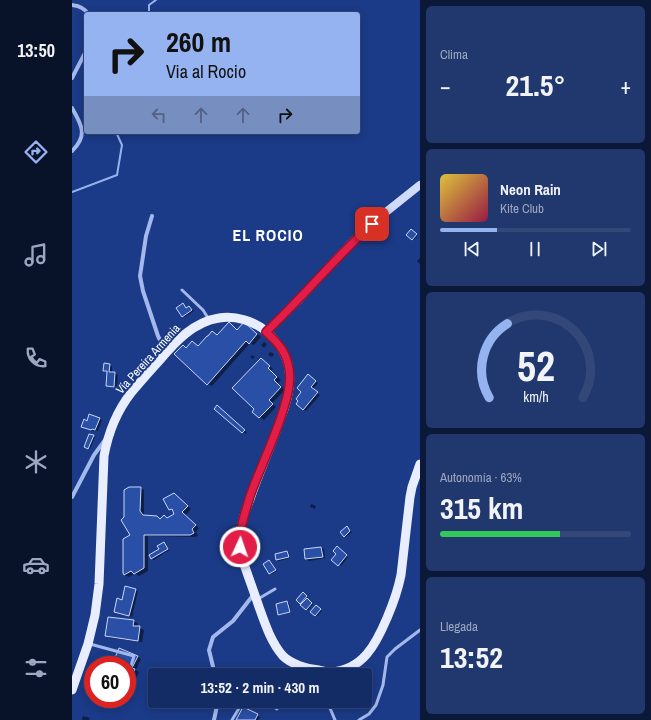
<!DOCTYPE html>
<html lang="es">
<meta charset="utf-8">
<style>
:root{--surface:#142c65;--page:#21386e;--text:#f1f3f6;--muted:#9da7bf;--line:#334879;--accent:#95b2f1}
body{margin:0;font-family:"Archivo Narrow",sans-serif;background:var(--page);color:var(--text);height:100vh;display:flex;flex-direction:column;font-size:15px;white-space:nowrap}
*{box-sizing:border-box;margin:0}
p{font-size:13px;color:var(--muted)}
.icon{flex:none;width:22px;height:22px;fill:none;stroke:currentColor;stroke-width:2;stroke-linecap:round;stroke-linejoin:round}
.map{position:relative;flex:1;overflow:hidden}
.drawer{display:flex;flex-direction:column;gap:6px;padding:6px;background:#0b1838;width:231px}
.drawer>*{flex:none}
.hud{position:absolute;left:12px;top:12px;width:276px;height:122px;border-radius:4px;box-shadow:0 2px 10px #0003,0 0 0 1px var(--line);background:#95b2f1;color:#111;overflow:hidden}
.speed{position:absolute;left:12px;top:656px;display:flex;gap:8px;font-size:20px;font-weight:700;text-align:center}
.speed>*{display:grid;place-content:center;width:52px;height:52px;border-radius:50%;background:var(--surface);box-shadow:0 2px 10px #0003,0 0 0 1px var(--line);line-height:1}
.speed .limit{border:6px solid #d22;background:#fff;color:#111}
.pin{position:absolute;display:grid;place-items:center;width:34px;height:34px;color:#fff;margin:-17px;border-radius:8px;box-shadow:0 2px 6px #0006}
.me{position:absolute;width:44px;margin:-22px;rotate:3deg;stroke-linejoin:round;filter:drop-shadow(0 0 3px #0008)}
.turn{display:flex;align-items:center;gap:14px;height:84px;padding:0 16px;font-size:18px}
.turn .icon{width:52px;height:52px;stroke-width:2.5}
.turn b{display:block;font-size:28px;line-height:34px}
.lanes{display:flex;align-items:center;height:38px;padding:0 16px;background:#0003;justify-content:center;gap:20px;direction:ltr}
.lanes .off{opacity:.35}
.big{font-size:30px;font-weight:700;line-height:1.1}
.drawer .tile{flex:1;display:flex;flex-direction:column;justify-content:center;gap:6px;min-width:0;padding:0 14px;border-radius:6px;background:var(--page)}
.drawer .dial{align-items:center;gap:0}
.dial svg{height:104px;overflow:visible;fill:none;stroke:var(--line);stroke-width:7;stroke-linecap:round;text-anchor:middle}
.dial text{fill:var(--text);stroke:none}
.song{display:flex;align-items:center;gap:12px}
.cover{width:48px;height:48px;border-radius:6px;background:linear-gradient(135deg,hsl(50 70% 55%),hsl(340 70% 35%))}
.played{height:4px;border-radius:2px;background:linear-gradient(90deg,var(--accent) 30%,var(--line) 30%)}
.keys{display:flex;justify-content:space-around;direction:ltr}
.heat{display:flex;justify-content:space-between;align-items:center;font-size:22px;direction:ltr}
.charge{height:6px;border-radius:3px;background:linear-gradient(90deg,#34c759 63%,var(--line) 0)}
.trip{position:absolute;left:76px;top:668px;width:224px;height:40px;border-radius:4px;background:var(--surface);box-shadow:0 2px 10px #0003,0 0 0 1px var(--line);font-weight:700;line-height:40px;text-align:center}
main{display:flex;flex:1;min-height:0}
.menu{display:flex;flex-direction:column;width:72px;justify-content:space-around;align-items:center;background:#081228;color:var(--muted)}
.menu .icon{width:28px;height:28px}
.menu .active{color:var(--accent)}
.menu b{font-size:18px;color:var(--text)}
.map>svg:first-child{display:block}
.shadow{fill:#0007}
.lines{fill:none;stroke-linecap:round;stroke-linejoin:round}
.stream{stroke:#96b2ee;stroke-width:2}
.building{fill:#2a4fa6;stroke:#c8d7f9}
.lane{stroke:#a3b9ec;stroke-width:3}
.street{stroke:#a3b9ec;stroke-width:4}
.secondary{stroke:#cfdbf9;stroke-width:8}
.primary{stroke:#e8eeff;stroke-width:9}
.route-casing{stroke:#92132f;stroke-width:10}
.route{stroke:#e11d48;stroke-width:7}
.labels{text-anchor:middle;dominant-baseline:central;stroke-width:4;stroke-linejoin:round;paint-order:stroke}
.street-label{font-size:12px;fill:#fff;stroke:#1b3a87}
.district-label{font-size:16px;font-weight:bold;letter-spacing:1px;fill:#fff;stroke:#1b3a87}
</style>
<main>
<nav class="menu">
<b>13:50</b>
<svg class="icon active" aria-label="directions" viewBox="0 0 24 24"><path d="M12 3l9 9-9 9-9-9zM9 14v-3h6M13 9l2 2-2 2"/></svg>
<svg class="icon" aria-label="music" viewBox="0 0 24 24"><path d="M9 18V5l10-2v13"/><circle cx="6" cy="18" r="3"/><circle cx="16" cy="16" r="3"/></svg>
<svg class="icon" aria-label="phone" viewBox="0 0 24 24"><path d="M5 4h4l2 5-3 2q2 4 5 5l2-3 5 2v4C11 20 4 13 5 4z"/></svg>
<svg class="icon" aria-label="climate" viewBox="0 0 24 24"><path d="M12 3v18M4 7l16 10M4 17L20 7"/></svg>
<svg class="icon" aria-label="car" viewBox="0 0 24 24"><path d="M5 17H2v-5l4-1 3-4h7l3 4 3 1v5h-3M9 17h6M6 11h13"/><circle cx="7" cy="17" r="2"/><circle cx="17" cy="17" r="2"/></svg>
<svg class="icon" aria-label="filters" viewBox="0 0 24 24"><path d="M4 7h16M4 17h16"/><circle cx="9" cy="7" r="2"/><circle cx="15" cy="17" r="2"/></svg>
</nav>
<div class="map">
<svg width="348" height="720" viewBox="0 0 348 720">
<rect width="100%" height="100%" fill="#1b3a87"/>
<path class="shadow" d="M340 231 346 235 342 240 341 239Z
M348 258V264L345 261Z
M111 304 115 308 117 307 119 308 122 311 113 317 111 316 106 308Z
M161 326 166 331 176 326 189 337 182 345 178 343 140 386 136 384 104 354 114 348 127 347 146 336Z
M192 342 195 344 192 348 189 345Z
M198 352 202 354 200 357 196 355Z
M180 355 183 357 181 359 178 357Z
M189 359 193 361 201 369 199 371 209 380 206 383 213 390 200 403 204 407 192 420 188 417 183 409Z
M37 365 40 366V373L46 375 45 388 38 387 35 386V372L32 370Z
M239 377 246 383 241 389 248 395 234 411 231 409V392Z
M148 408 175 432 174 434 171 432Z
M27 418 30 420 26 431 23 430 22 431 13 428 15 422Z
M18 435 23 437 18 449 13 447Z
M68 488 72 490V514L73 516H84L89 519 92 516 96 518 104 514 98 509 102 494 106 497 119 509 114 515 127 528 124 532 126 536 123 537 76 536V571L67 576 63 573 57 577 52 575Z
M239 504 244 506 243 509 238 507Z
M276 529 280 532 274 537 273 536Z
M92 543 94 544 97 550 82 560 80 559 78 555 88 549Z
M249 548 252 549 253 558 237 561 234 559Z
M267 549 276 557 269 566 261 559 266 554Z
M215 552 217 553 218 558 207 561 205 560Z
M197 561 199 562 205 571 200 574 198 573Z
M63 590 66 591 60 617 46 614 43 612 51 601Z
M233 595 236 597 234 599 241 604 236 610 228 603Z
M215 602 217 603 219 612 209 615 207 614Z
M245 607 250 611 245 616 239 612Z
M62 621 66 624 65 627 72 630 70 642 38 638 34 636Z
M65 656 69 659 64 670 67 672 61 686 56 684 55 686V665H41Z
M171 708 188 717 186 720H165Z
M11 716 18 718 17 720H10Z"/>
<g class="lines">
<path class="stream" d="M77 14V5L84 0
M0 192 45 175 50 145 44 132"/>
</g>
<path class="building" d="M339 229 345 234 340 240 334 235Z
M111 303 114 308 117 306 120 310 110 317 104 308Z
M157 322 165 330 172 322 185 334 177 344 174 341 135 385 102 354 111 345 114 348 120 341 126 346 135 336H136L140 331 145 335Z
M189 358 198 366 196 368 205 377 202 380 209 387 197 400 201 404 187 418 180 412 182 409 160 388Z
M32 363 38 364 37 372H43L42 387 34 386 35 371H31Z
M236 374 244 381 239 387 246 392 231 410 224 404 226 401 224 399 229 392 225 388Z
M145 405 173 430 170 433 142 409Z
M17 414 28 418 23 430 20 429 19 430 9 427 12 419 15 421Z
M17 434 22 435 16 449 12 447Z
M57 487H69L68 511 71 515 85 516 88 519 92 515 95 518 102 514 100 509 97 510 91 499 102 493 116 506 110 512 124 525 120 529 122 533 118 535H72V568L62 574 59 571 52 575 51 573V539L58 535 49 520 52 517V490Z
M275 526 278 531 272 537 268 532Z
M92 542 96 549 79 559 77 555 87 549 85 546Z
M265 546 275 555 266 566 259 560 264 554 261 551Z
M249 547 251 557 233 559 232 549Z
M215 551 217 557 204 560 203 554Z
M197 560 204 570 197 574 191 564Z
M53 586 64 589 57 616 42 612 45 598 50 600Z
M231 592 235 596 228 604 224 600Z
M235 598 240 603 234 610 228 605Z
M215 601 218 612 206 615 204 604Z
M244 605 249 609 243 616 238 612Z
M36 617 62 620 61 626H68L66 641 33 636Z
M47 648 66 656 60 668 63 669 57 684H55V665H40Z
M171 707 186 714 183 720H164Z"/>
<g class="lines">
<path class="lane" d="M110 290 131 310 136 318
M186 599 203 589
M18 644 62 656 55 679
M190 701 195 702 205 709
M255 701 263 720
M160 720 169 705 180 701
M287 720 297 714 304 705 311 685 315 657 323 649 348 630"/>
<path class="street" d="M0 5C7 6 13 8 16 14
M0 78 14 51
M0 108C10 125 16 136 0 151
M80 216 74 236 68 276 71 291 86 336 94 352
M0 497 22 455 33 440
M143 675 137 650 141 637 161 621 182 594
M142 720 146 701"/>
<path class="secondary" d="M194 332 226 301 265 258 282 240 309 216 348 185"/>
<path class="primary" d="M0 690 16 644 23 615 27 584 32 456C36 434 45 411 59 393 68 382 78 371 87 361 103 342 121 322 147 318 163 315 182 321 195 332 206 342 215 355 217 370 220 387 214 405 208 420 199 447 187 472 178 499 173 511 169 524 168 537 167 545 169 553 171 561 176 576 182 592 187 607 193 624 199 642 211 656 219 664 235 669 247 670 251 671 255 672 259 672 291 670 304 644 315 618 321 604 326 590 329 575L338 497 340 487 348 464"/>
</g>
<g class="lines">
<defs>
<path id="route" d="M168 547C167 529 173 513 178 496 187 471 199 446 208 420 214 402 221 382 216 364 213 350 204 341 194 332 231 297 263 258 300 224"/>
</defs>
<use href="#route" class="route-casing"/>
<use href="#route" class="route"/>
</g>
<g class="labels">
<g class="street-label">
<text transform="translate(76 359) rotate(-48)">Vía Pereira Armenia</text>
</g>
<g class="district-label">
<text x="196" y="235">EL ROCIO</text>
</g>
</g>
</svg>
<div class="speed"><div class="limit">60</div></div>
<div class="pin" style="left:300px;top:224px;background:#d93025"><svg class="icon" aria-label="arrive" viewBox="0 0 24 24"><path d="M6 21V4h12l-3 4 3 4H6"/></svg></div>
<svg class="me" style="left:168px;top:547px" viewBox="-20 -20 40 40"><circle r="17" fill="#e11d48" stroke="#fff" stroke-width="3"/><path d="M0-11L8 9 0 5-8 9z" fill="#fff"/></svg>
<div class="trip">13:52 · 2 min · 430 m</div>
<div class="hud">
<div class="turn"><svg class="icon" aria-label="right" viewBox="0 0 24 24"><path d="M7 20v-9h11M14 6l5 5-5 5"/></svg><div><b>260 m</b>Via al Rocio</div></div>
<div class="lanes"><svg class="icon off" aria-label="left" viewBox="0 0 24 24"><path d="M17 20v-9H6M10 6l-5 5 5 5"/></svg><svg class="icon off" aria-label="ahead" viewBox="0 0 24 24"><path d="M12 20V5M6 11l6-6 6 6"/></svg><svg class="icon off" aria-label="ahead" viewBox="0 0 24 24"><path d="M12 20V5M6 11l6-6 6 6"/></svg><svg class="icon" aria-label="right" viewBox="0 0 24 24"><path d="M7 20v-9h11M14 6l5 5-5 5"/></svg></div>
</div>
</div>
<section class="drawer">
<div class="tile"><p>Clima</p>
<div class="heat"><a>−</a><b class="big">21.5°</b><a>+</a></div>
</div>
<div class="tile">
<div class="song"><i class="cover"></i><div><b>Neon Rain</b><p>Kite Club</p></div></div>
<div class="played"></div>
<div class="keys"><svg class="icon" aria-label="previous" viewBox="0 0 24 24"><path d="M18 5L8 12l10 7zM5 5v14"/></svg><svg class="icon" aria-label="pause" viewBox="0 0 24 24"><path d="M8 5v14M16 5v14"/></svg><svg class="icon" aria-label="next" viewBox="0 0 24 24"><path d="M6 5l10 7-10 7zM19 5v14"/></svg></div>
</div>
<div class="tile dial"><svg viewBox="0 0 100 80">
<path d="M14 69A42 42 0 1 1 86 69"/>
<path d="M14 69A42 42 0 0 1 28 12" stroke="#95b2f1"/>
<text x="50" y="56" font-size="32" font-weight="700">52</text>
<text x="50" y="72" font-size="11">km/h</text>
</svg></div>
<div class="tile"><p>Autonomía · 63%</p><b class="big">315 km</b><div class="charge"></div></div>
<div class="tile"><p>Llegada</p><b class="big">13:52</b></div>
</section>
</main>
